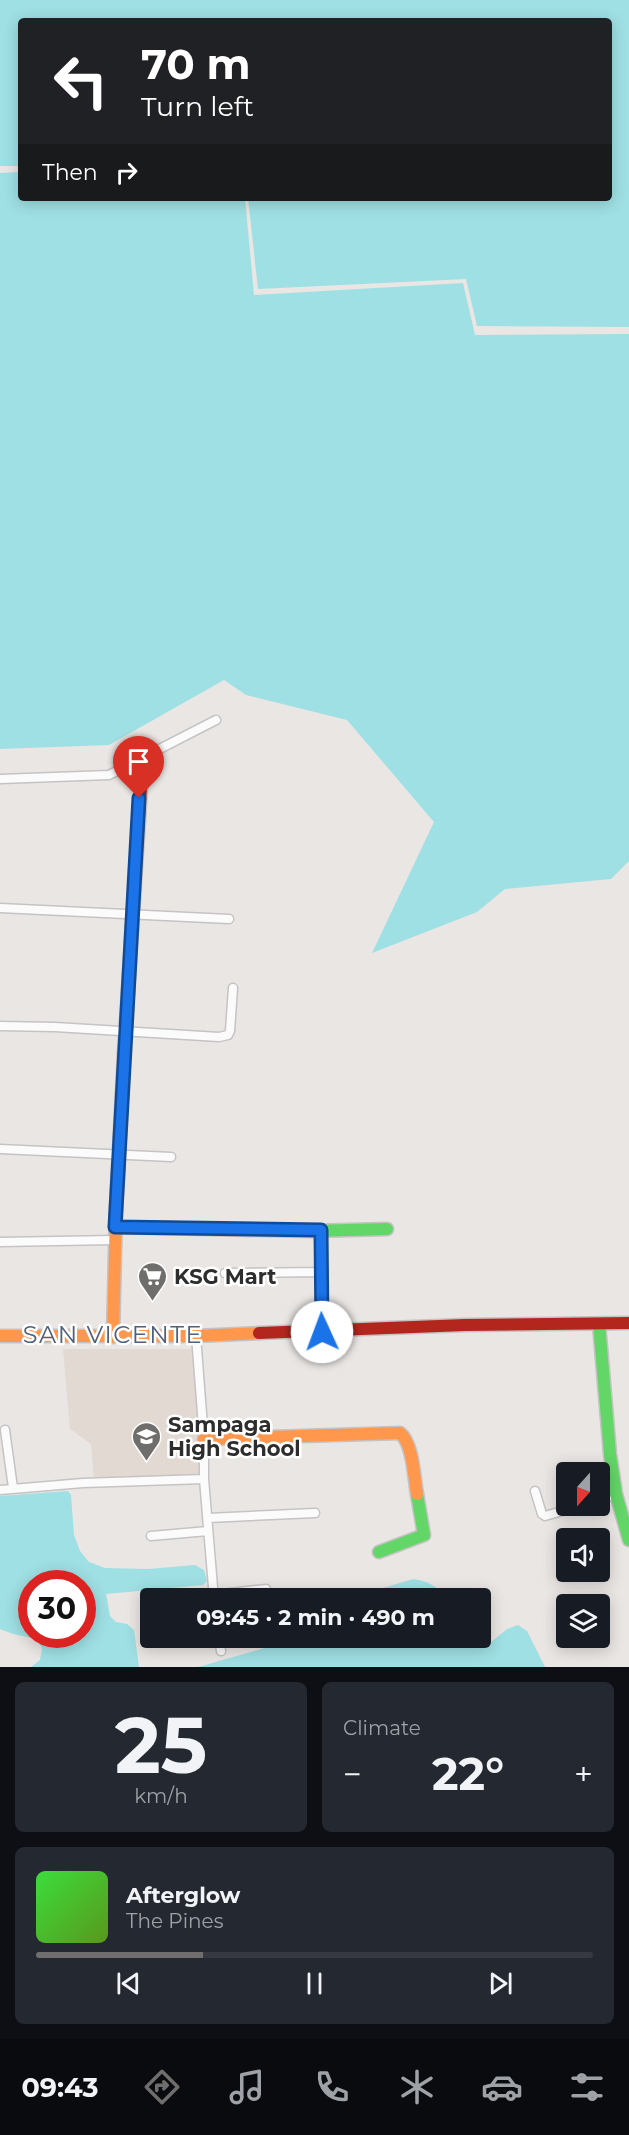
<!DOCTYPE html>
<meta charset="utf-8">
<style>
:root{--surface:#171b24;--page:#242831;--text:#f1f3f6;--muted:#9ea1a6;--line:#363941;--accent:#6f6e6d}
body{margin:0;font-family:Montserrat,sans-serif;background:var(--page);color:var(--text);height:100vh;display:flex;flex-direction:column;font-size:22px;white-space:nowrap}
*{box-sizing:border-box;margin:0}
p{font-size:20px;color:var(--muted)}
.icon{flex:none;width:33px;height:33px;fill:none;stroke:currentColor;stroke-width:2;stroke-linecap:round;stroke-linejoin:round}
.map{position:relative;height:1667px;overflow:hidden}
.panel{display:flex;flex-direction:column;gap:15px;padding:15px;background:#0d0f14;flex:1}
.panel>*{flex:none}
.hud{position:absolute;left:18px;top:18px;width:594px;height:183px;border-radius:6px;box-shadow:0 3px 15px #0003;background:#202124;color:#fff;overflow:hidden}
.needle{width:39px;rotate:201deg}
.tools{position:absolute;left:556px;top:1462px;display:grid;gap:12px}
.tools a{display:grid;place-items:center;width:54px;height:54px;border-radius:6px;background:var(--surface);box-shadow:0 3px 15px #0003;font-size:30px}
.speed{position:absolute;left:18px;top:1570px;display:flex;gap:12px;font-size:30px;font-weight:700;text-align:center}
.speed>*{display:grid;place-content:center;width:78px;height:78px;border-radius:50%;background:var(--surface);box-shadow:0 3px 15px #0003;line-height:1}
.speed .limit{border:9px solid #d22;background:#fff;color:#111}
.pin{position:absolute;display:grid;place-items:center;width:51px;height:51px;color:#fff;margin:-62px -26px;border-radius:50% 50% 50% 0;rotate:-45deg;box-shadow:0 0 6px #0007}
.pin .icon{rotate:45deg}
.me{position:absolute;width:66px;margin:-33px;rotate:358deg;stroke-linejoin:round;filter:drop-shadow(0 0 4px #0008)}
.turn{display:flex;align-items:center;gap:21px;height:126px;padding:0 24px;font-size:27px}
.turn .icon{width:78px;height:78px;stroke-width:2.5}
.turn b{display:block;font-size:42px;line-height:51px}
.then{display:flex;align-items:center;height:57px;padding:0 24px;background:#0003;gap:12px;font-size:22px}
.big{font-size:45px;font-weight:700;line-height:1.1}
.panel .card{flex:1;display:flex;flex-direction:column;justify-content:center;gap:9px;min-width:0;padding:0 21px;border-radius:9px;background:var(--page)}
.panel .dial{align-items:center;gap:0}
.dial b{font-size:78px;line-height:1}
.song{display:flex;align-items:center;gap:18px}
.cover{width:72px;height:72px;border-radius:9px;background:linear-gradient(135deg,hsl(120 70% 55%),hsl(90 70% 35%))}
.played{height:6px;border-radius:3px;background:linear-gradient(90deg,var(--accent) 30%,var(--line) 30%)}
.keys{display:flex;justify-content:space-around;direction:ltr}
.heat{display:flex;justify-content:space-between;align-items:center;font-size:33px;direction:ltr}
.panel .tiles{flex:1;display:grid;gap:15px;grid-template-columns:1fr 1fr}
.card:last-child{grid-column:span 2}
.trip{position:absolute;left:140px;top:1588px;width:351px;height:60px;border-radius:6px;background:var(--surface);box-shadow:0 3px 15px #0003;font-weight:700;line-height:60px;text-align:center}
.menu{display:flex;height:96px;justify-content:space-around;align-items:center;background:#090b0e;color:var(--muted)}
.menu .icon{width:42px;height:42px}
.menu .selected{color:var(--accent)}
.menu b{font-size:27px;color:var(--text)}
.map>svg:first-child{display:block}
.education{fill:#e1d9d2}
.water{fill:#9fe0e4;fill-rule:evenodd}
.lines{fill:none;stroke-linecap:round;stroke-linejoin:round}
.street-casing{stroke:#c5c3c4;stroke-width:11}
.fast-casing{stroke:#c5c3c4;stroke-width:15}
.slow-casing{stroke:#c5c3c4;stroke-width:15}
.jam-casing{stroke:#c5c3c4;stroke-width:15}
.street{stroke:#fcfbfb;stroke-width:8}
.fast{stroke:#63d668;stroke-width:12}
.slow{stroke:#ff974d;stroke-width:12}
.jam{stroke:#b3261e;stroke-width:12}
.route-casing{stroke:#114b97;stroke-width:15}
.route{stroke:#1a73e8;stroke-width:10}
.labels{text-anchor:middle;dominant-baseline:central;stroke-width:5;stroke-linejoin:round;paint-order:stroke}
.poi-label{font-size:21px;font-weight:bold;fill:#2d2d2d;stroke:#fff;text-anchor:start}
.quarter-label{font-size:24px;letter-spacing:1.5px;fill:#51617a;stroke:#fff}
</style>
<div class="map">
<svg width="629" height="1667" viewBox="0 0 629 1667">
<rect width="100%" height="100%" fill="#eae6e4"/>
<path class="education" d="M63 1349H193L199 1412 202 1477 94 1481 91 1444 70 1429Z"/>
<path class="water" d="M0 0H629V327L477 326 466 279 258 289 248 198H609V21H21V166H0Z
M21 172V198H245L254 295 463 283 475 335 629 334V861L611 879 505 889 477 912 372 953 434 822 347 720 246 695 224 680 109 745 0 749V173Z
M68 1491 71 1495 74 1535 80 1551 89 1562 105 1568 148 1569 195 1565 204 1570 207 1581 203 1585 106 1594 110 1616 116 1622 127 1624 134 1630 139 1667H31L40 1660 42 1649 37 1639 13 1634 0 1629V1496ZM32 1584H82V1635H32Z
M413 1579C429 1581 437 1586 446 1599H356V1596Z
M518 1625 527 1631 545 1667H198L300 1638H471L474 1642 485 1647 507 1629Z"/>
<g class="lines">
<defs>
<path id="street" d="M0 779 109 775 216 720
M0 908 229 919
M0 1026 55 1027 219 1037 228 1035 230 1031 233 988
M0 1149 171 1157
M321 1230 322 1332
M0 1242 114 1240
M225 1273 322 1272
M196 1336 204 1439V1479L214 1599
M5 1430 13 1488
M0 1490 83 1483 204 1479
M535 1491 542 1514 545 1516 579 1506
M600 1499 616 1494
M208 1518 315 1513
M151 1536 208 1531
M213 1595 266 1589
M219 1638 221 1651"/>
<path id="fast" d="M115 1227 311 1231 387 1229
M599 1324 610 1454 616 1494 629 1540
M379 1552 424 1535 417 1494"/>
<path id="slow" d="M0 1336H196L259 1333
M113 1337 116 1210 124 1053
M204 1439 400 1433C413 1443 414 1478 417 1494"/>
<path id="jam" d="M124 1053 143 756
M259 1333 465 1325 629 1323"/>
</defs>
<use href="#street" class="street-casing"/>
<use href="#fast" class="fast-casing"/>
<use href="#slow" class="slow-casing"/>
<use href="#jam" class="jam-casing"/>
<use href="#street" class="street"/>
<use href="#fast" class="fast"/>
<use href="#slow" class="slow"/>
<use href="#jam" class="jam"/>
</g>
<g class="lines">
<defs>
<path id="route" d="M139 798 115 1227 321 1230 322 1332"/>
</defs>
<use href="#route" class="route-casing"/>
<use href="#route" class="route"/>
</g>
<defs>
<symbol id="supermarket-pin" viewBox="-11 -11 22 30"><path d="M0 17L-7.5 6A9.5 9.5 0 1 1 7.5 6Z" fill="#6f6e6d" stroke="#fff"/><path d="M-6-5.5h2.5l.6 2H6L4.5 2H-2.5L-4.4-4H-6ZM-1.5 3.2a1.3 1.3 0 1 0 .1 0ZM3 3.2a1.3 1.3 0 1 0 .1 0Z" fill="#fff"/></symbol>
<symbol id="school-pin" viewBox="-11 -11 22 30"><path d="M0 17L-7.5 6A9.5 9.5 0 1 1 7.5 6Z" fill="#6f6e6d" stroke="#fff"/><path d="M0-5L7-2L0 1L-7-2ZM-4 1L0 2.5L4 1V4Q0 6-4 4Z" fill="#fff"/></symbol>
</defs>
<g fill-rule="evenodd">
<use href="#supermarket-pin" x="136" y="1260" width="33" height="45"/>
<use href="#school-pin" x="130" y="1420" width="33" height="45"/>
</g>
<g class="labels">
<g class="poi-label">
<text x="174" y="1276">KSG Mart</text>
<text x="168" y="1424">Sampaga<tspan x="168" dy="24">High School</tspan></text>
</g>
<g class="quarter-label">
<text x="113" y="1334">SAN VICENTE</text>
</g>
</g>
</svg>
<div class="tools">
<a><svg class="needle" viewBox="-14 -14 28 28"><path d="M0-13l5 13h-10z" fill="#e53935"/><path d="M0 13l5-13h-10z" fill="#9ea1a6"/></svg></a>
<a><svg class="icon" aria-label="sound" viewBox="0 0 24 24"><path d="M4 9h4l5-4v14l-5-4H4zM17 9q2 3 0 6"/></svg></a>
<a><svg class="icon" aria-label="layers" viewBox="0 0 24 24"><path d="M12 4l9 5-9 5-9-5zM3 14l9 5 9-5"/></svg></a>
</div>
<div class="speed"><div class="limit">30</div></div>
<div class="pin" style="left:139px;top:798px;background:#d93025"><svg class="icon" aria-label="arrive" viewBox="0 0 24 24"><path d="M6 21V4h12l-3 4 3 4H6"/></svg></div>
<svg class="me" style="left:322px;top:1332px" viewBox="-20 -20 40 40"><circle r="19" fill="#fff"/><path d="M0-13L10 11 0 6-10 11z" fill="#1a73e8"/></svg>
<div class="trip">09:45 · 2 min · 490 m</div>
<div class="hud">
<div class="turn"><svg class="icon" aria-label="left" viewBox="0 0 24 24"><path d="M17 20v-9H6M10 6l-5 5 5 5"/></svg><div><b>70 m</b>Turn left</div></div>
<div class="then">Then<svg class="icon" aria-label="right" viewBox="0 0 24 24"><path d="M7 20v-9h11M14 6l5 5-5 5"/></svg></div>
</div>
</div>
<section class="panel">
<div class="tiles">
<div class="card dial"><b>25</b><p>km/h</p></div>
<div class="card"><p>Climate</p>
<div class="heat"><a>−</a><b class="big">22°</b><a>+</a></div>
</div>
<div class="card">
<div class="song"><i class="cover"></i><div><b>Afterglow</b><p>The Pines</p></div></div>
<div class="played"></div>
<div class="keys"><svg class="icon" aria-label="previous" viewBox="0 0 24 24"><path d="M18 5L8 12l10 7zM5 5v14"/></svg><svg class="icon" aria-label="pause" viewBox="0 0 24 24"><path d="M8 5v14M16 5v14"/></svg><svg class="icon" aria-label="next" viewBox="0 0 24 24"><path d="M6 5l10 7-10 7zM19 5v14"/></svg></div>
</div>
</div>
</section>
<nav class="menu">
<b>09:43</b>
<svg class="icon selected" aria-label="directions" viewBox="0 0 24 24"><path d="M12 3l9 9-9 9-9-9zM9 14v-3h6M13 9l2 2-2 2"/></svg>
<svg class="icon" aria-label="music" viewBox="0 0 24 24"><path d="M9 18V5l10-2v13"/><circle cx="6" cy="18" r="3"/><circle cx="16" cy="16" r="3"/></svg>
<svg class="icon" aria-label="phone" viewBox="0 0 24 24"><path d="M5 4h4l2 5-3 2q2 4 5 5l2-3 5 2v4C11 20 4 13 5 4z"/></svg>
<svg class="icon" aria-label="climate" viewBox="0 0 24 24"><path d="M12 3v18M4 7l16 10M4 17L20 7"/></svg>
<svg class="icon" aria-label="car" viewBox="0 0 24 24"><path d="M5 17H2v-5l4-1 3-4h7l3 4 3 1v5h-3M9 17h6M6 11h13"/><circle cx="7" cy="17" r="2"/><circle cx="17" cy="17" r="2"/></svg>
<svg class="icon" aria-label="filters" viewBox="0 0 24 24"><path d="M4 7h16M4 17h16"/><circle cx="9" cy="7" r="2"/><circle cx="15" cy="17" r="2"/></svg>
</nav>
